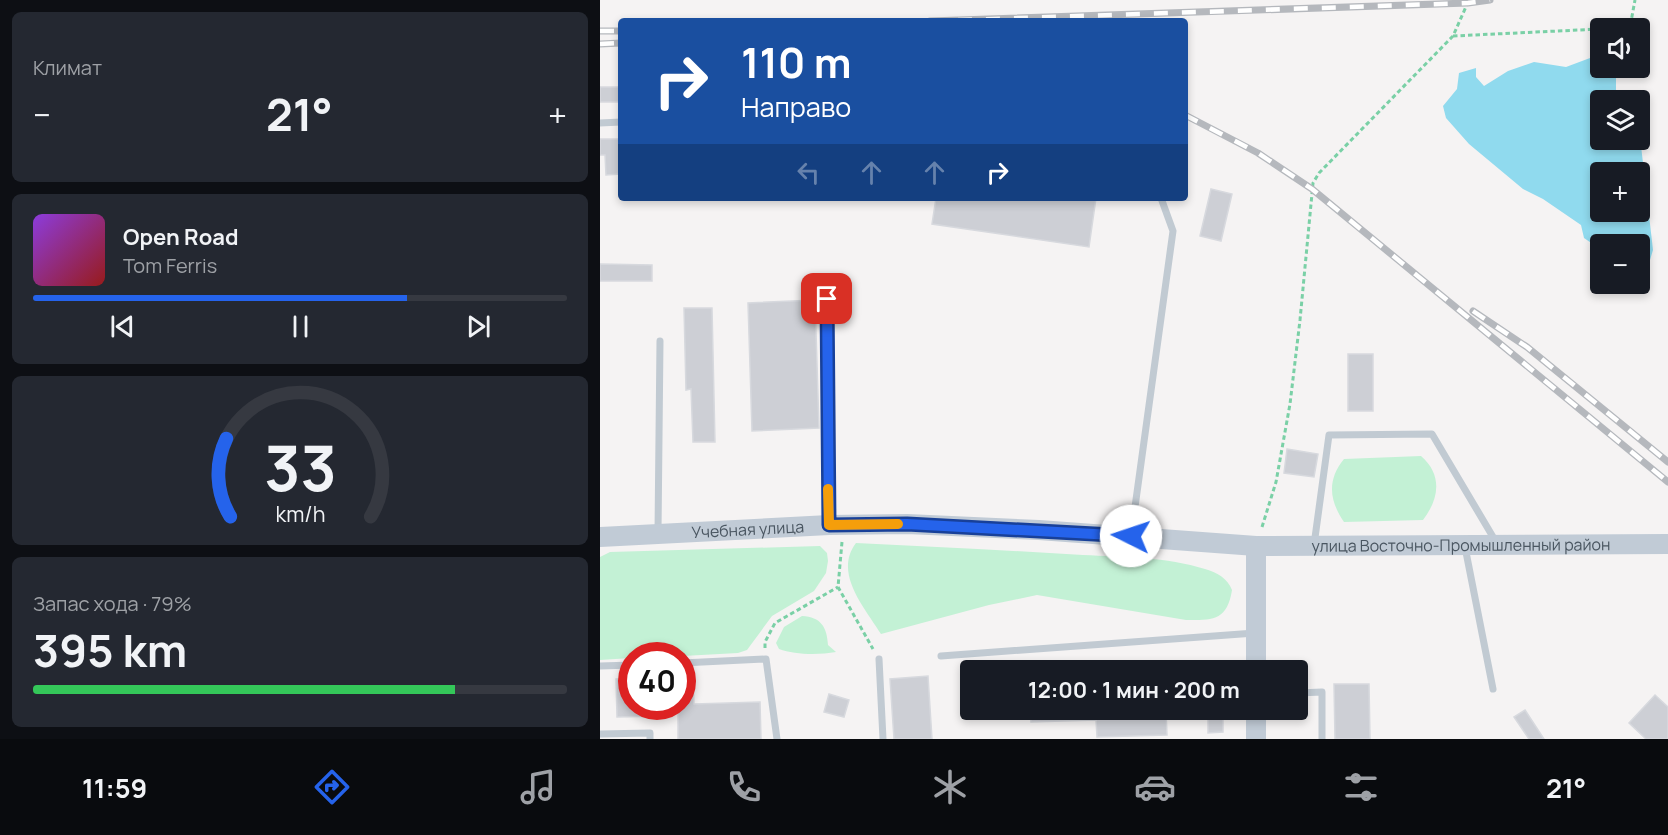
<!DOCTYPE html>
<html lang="ru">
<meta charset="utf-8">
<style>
:root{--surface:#171b24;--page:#242831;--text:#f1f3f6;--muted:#9ea1a6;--line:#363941;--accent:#2563eb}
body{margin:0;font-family:Manrope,sans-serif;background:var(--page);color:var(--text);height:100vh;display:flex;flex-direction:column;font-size:22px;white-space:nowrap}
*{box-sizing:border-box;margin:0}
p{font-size:20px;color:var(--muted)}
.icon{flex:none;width:33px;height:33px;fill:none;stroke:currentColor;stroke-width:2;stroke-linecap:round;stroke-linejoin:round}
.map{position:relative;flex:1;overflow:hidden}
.details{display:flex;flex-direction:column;gap:12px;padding:12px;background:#0d0f14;width:600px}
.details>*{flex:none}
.guide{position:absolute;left:18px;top:18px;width:570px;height:183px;border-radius:6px;box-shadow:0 3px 9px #0003;background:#1a4fa0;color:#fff;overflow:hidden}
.fabs{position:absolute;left:990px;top:18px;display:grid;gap:12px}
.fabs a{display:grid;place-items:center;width:60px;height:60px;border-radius:6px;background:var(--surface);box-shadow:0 3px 9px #0003;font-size:30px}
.speed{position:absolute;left:18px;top:642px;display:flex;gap:12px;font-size:30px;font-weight:700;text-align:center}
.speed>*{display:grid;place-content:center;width:78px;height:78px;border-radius:50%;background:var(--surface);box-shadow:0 3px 9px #0003;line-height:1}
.speed .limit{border:9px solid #d22;background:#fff;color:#111}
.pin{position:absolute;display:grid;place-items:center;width:51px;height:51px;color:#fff;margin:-26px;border-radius:12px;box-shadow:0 3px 9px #0006}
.me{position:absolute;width:66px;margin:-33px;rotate:274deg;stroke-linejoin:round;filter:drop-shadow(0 0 4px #0008)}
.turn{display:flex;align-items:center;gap:21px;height:126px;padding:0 24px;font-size:27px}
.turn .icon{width:78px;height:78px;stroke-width:2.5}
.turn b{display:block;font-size:42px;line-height:51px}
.lanes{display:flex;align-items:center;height:57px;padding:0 24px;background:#0003;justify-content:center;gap:30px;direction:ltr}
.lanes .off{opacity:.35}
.big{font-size:45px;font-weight:700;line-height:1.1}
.details .widget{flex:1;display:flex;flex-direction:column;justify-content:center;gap:9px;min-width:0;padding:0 21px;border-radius:9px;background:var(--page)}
.details .dial{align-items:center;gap:0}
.dial svg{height:156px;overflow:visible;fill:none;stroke:var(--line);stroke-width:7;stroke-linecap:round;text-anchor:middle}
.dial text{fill:var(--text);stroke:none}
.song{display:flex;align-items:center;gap:18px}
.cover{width:72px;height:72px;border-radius:9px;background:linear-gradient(135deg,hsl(270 70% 55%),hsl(0 70% 35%))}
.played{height:6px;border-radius:3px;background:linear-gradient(90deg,var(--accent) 70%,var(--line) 70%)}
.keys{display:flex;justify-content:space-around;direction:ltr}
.heat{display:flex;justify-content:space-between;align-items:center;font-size:33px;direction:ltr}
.charge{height:9px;border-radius:4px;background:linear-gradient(90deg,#34c759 79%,var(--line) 0)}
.trip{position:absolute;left:360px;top:660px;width:348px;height:60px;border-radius:6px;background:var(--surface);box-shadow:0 3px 9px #0003;font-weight:700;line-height:60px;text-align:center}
.tab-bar{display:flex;height:96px;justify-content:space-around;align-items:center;background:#090b0e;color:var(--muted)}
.tab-bar .icon{width:42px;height:42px}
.tab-bar .on{color:var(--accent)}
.tab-bar b{font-size:27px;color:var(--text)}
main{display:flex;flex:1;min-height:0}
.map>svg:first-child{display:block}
.green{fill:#c3f1d5}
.water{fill:#90daee;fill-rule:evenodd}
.building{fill:#cdcfd5;stroke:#d7d9de;stroke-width:1.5}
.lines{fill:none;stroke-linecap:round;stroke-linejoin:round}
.path{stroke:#7ad0a6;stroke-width:3;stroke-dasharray:4.5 3;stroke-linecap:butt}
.lane{stroke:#c1cad2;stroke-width:7}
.secondary{stroke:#c1cbd6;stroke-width:20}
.rail-casing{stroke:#b5b8bd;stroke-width:7}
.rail{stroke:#fff;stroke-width:4.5;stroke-dasharray:14;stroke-linecap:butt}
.route-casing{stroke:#184099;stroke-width:15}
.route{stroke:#2563eb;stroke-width:10}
.slow{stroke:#f59e0b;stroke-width:10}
.labels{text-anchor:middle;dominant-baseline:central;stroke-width:4.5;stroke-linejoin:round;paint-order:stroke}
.street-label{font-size:16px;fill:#4a5661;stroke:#fff}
</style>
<main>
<section class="details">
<div class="widget"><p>Климат</p>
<div class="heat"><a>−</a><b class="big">21°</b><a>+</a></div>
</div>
<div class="widget">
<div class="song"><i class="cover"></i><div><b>Open Road</b><p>Tom Ferris</p></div></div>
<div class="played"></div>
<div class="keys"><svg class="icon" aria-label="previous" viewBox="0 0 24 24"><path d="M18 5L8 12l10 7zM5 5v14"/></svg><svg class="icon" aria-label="pause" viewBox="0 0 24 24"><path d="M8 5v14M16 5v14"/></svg><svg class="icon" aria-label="next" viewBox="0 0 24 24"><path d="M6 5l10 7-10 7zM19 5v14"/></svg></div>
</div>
<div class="widget dial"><svg viewBox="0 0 100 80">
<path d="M14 69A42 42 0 1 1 86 69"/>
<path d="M14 69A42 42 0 0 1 12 29" stroke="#2563eb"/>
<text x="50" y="56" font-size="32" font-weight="700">33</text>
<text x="50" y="72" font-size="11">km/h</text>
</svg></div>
<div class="widget"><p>Запас хода · 79%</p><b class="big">395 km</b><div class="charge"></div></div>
</section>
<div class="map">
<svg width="1068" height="739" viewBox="0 0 1068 739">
<rect width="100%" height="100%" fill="#f5f3f3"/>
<path class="green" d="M821 456C843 475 839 499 823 520L744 522C729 500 727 480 744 459Z
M256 543C332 547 407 550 483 555 523 557 567 557 605 569 618 573 627 578 632 590 627 621 613 620 586 620L437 595 389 605 281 634C265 608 233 573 256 543Z
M220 546 227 553 228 561 226 573 214 591 172 616 147 650 138 653 83 656H32L31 658 0 660V557L10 552Z
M202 616C221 617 227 627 228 645L236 652C219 655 195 655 179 649L176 643 184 627Z"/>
<path class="water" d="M990 58 1000 64V68H1006L1016 73V96L1032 100H1000V140H1040V137L1053 250 1047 270 1040 269V244H1000V249L984 238 981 225 943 199 923 189 869 144 846 118 843 106 857 89 859 73 876 68V77L884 86 908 71 934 62 966 67ZM1000 172H1040V212H1000Z"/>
<path class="building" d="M0 87H21V102H0Z
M0 139H21V174L6 175 5 155H0Z
M611 189 632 194 621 241 600 236Z
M336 198H496L489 247 332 224Z
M0 264 52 265V281H0Z
M215 300 219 428 152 431 148 303Z
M84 308H112L115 442H93L91 389 86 390Z
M748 354H773V411H748Z
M687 449 718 454 714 477 684 473Z
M370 674V708H363L362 675Z
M93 676 94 704 160 702 161 739H78V712L63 713V716L17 717 16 679 32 678V706H82V677Z
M328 676 332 739H294L290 679Z
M734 684H769L770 739H735Z
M229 694 249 700 244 717 224 712Z
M1055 695 1068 707V739H1046L1029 723Z
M430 710H566L567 735 497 737 496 720 431 722Z
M608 710H623V732L608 733Z
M925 710 944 739H929L914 717Z"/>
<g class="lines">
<path class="path" d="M1002 28 1030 27 1035 0
M853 36 1000 29
M662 527 676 482 690 404 700 320 713 183 719 173 853 36 869 0
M242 542 238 587 273 649
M165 648V642L175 623 238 587"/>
<path class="lane" d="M0 123 21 122
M227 299 229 523
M58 532 60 341
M531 536 573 231 561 198
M714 545 729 435 832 434 896 542
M865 547 893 689
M341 656 655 633
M279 659 283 739
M82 663 166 659 177 739
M0 666 32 665
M698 693 722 692V739
M0 734 50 733V739"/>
<g class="secondary">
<path id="s1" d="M0 537 229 525 307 524 439 530 656 546 1068 544"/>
<path d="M656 546V670"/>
<path d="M656 739V710"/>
</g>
<defs>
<path id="rail" d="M330 21 868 3 890 0
M0 31H21
M0 44 21 43
M585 115 658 153 712 189 1068 482
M873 311 927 347 1068 462"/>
</defs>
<use href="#rail" class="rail-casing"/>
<use href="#rail" class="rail"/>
</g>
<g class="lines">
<defs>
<path id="route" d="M227 299 229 525 307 524 531 536"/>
</defs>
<use href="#route" class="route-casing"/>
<use href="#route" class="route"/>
<path class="slow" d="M228 489 229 525 298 524"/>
</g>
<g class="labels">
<g class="street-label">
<text stroke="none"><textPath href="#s1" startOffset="148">Учебная улица</textPath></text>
<text stroke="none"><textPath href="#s1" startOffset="862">улица Восточно-Промышленный район</textPath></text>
</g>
</g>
</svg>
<div class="fabs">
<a><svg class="icon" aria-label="sound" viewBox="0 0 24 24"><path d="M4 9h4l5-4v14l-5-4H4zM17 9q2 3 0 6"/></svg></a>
<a><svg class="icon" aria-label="layers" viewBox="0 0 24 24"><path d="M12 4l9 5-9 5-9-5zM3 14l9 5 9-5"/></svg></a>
<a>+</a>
<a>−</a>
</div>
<div class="speed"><div class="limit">40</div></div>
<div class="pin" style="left:227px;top:299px;background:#d93025"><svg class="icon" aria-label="arrive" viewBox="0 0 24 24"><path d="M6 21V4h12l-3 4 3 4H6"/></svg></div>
<svg class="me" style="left:531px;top:536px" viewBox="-20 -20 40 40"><circle r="19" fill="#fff"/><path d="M0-13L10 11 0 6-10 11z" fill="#2563eb"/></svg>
<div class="trip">12:00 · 1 мин · 200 m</div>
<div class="guide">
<div class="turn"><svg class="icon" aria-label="right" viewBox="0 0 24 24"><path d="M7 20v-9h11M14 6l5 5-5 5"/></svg><div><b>110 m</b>Направо</div></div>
<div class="lanes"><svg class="icon off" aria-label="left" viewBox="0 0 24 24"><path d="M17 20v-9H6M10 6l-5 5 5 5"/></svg><svg class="icon off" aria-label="ahead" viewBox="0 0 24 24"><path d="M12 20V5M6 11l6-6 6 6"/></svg><svg class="icon off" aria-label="ahead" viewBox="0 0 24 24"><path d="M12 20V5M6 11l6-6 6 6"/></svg><svg class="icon" aria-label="right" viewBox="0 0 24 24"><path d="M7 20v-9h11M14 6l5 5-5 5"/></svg></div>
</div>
</div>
</main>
<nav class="tab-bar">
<b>11:59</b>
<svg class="icon on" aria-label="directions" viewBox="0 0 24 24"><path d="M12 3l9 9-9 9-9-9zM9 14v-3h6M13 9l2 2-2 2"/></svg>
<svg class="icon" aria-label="music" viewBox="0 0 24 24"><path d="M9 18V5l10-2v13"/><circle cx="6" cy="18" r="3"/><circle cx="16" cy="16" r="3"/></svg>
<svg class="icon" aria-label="phone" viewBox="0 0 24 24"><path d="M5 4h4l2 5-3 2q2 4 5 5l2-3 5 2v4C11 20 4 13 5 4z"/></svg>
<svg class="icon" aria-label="climate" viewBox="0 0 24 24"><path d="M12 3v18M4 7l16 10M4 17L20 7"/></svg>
<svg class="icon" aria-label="car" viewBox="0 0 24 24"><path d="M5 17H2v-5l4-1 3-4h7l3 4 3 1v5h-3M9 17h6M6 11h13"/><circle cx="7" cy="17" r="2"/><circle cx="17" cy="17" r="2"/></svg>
<svg class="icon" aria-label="filters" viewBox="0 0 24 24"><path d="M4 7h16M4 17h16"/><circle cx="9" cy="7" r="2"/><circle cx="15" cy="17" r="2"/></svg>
<b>21°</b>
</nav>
